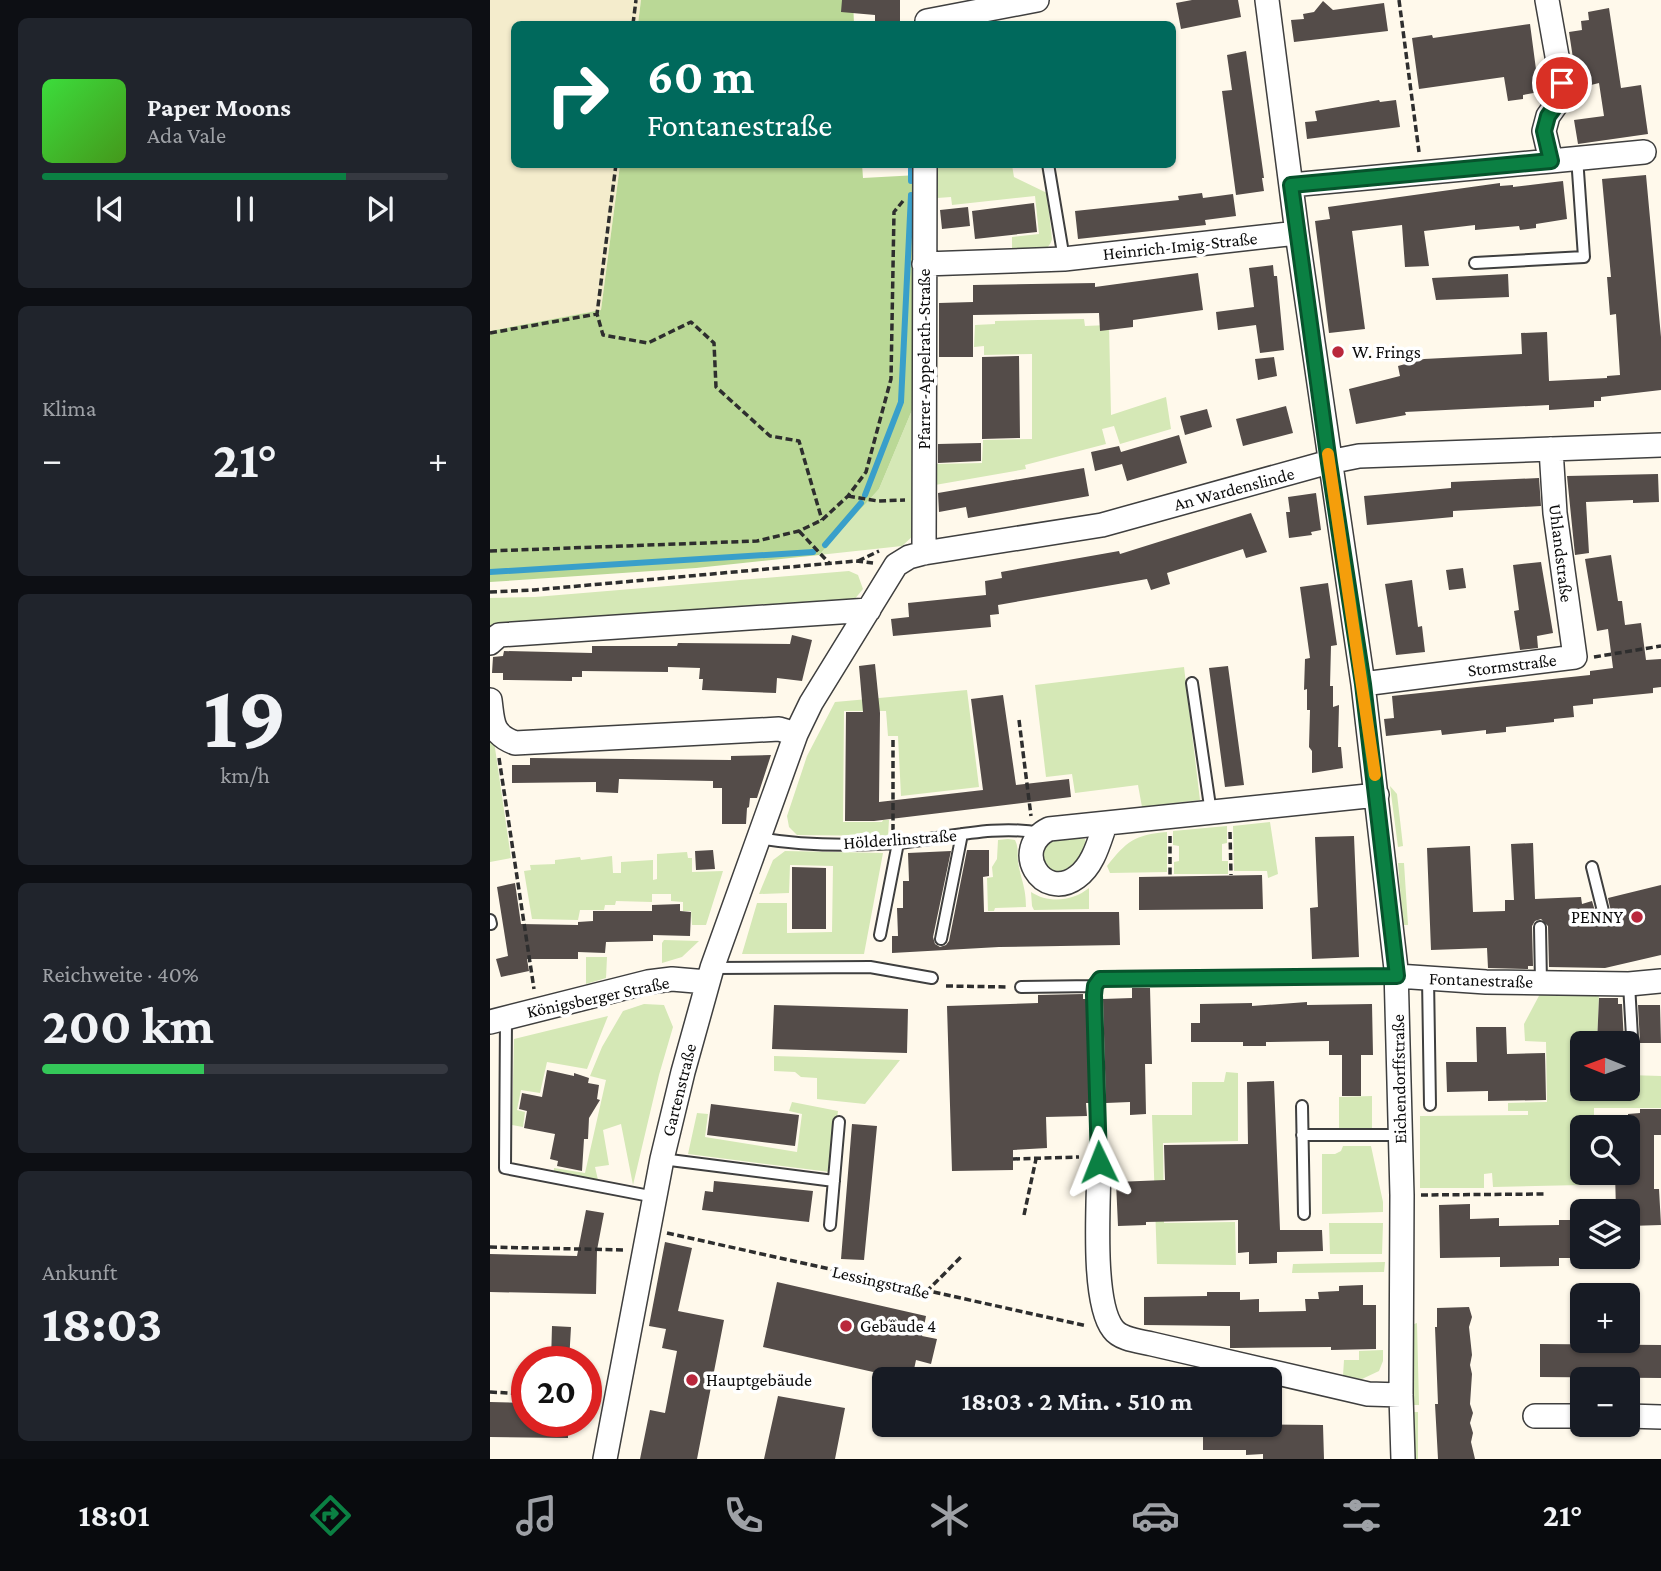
<!DOCTYPE html>
<html lang="de">
<meta charset="utf-8">
<style>
:root{--surface:#171b24;--page:#20242c;--text:#f1f3f6;--muted:#9ea1a6;--line:#363941;--accent:#0b8043}
body{margin:0;font-family:"Crimson Pro",serif;background:var(--page);color:var(--text);height:100vh;display:flex;flex-direction:column;font-size:26px;white-space:nowrap}
*{box-sizing:border-box;margin:0}
p{font-size:23px;color:var(--muted)}
.icon{flex:none;width:38px;height:38px;fill:none;stroke:currentColor;stroke-width:2;stroke-linecap:round;stroke-linejoin:round}
.map{position:relative;flex:1;overflow:hidden}
.details{display:flex;flex-direction:column;gap:18px;padding:18px;background:#0d0f14;width:490px}
.details>*{flex:none}
.banner{position:absolute;left:21px;top:21px;width:665px;height:147px;border-radius:10px;box-shadow:0 2px 5px #0004;background:#00695c;color:#fff;overflow:hidden}
.needle{width:46px;rotate:271deg}
.fabs{position:absolute;left:1080px;top:1031px;display:grid;gap:14px}
.fabs a{display:grid;place-items:center;width:70px;height:70px;border-radius:10px;background:var(--surface);box-shadow:0 2px 5px #0004;font-size:35px}
.speed{position:absolute;left:21px;top:1346px;display:flex;gap:14px;font-size:35px;font-weight:700;text-align:center}
.speed>*{display:grid;place-content:center;width:91px;height:91px;border-radius:50%;background:var(--surface);box-shadow:0 2px 5px #0004;line-height:1}
.speed .limit{border:10px solid #d22;background:#fff;color:#111}
.pin{position:absolute;display:grid;place-items:center;width:60px;height:60px;color:#fff;margin:-30px;border:4px solid #fff;border-radius:50%;box-shadow:0 2px 7px #0007}
.me{position:absolute;width:77px;margin:-38px;rotate:358deg;stroke-linejoin:round;filter:drop-shadow(0 0 5px #0008)}
.turn{display:flex;align-items:center;gap:24px;height:147px;padding:0 21px;font-size:32px}
.turn .icon{width:91px;height:91px;stroke-width:2.5}
.turn b{display:block;font-size:49px;line-height:60px}
.big{font-size:52px;font-weight:700;line-height:1.1}
.details .widget{flex:1;display:flex;flex-direction:column;justify-content:center;gap:10px;min-width:0;padding:0 24px;border-radius:10px;background:var(--page)}
.details .dial{align-items:center;gap:0}
.dial b{font-size:91px;line-height:1}
.song{display:flex;align-items:center;gap:21px}
.cover{width:84px;height:84px;border-radius:10px;background:linear-gradient(135deg,hsl(120 70% 55%),hsl(100 70% 35%))}
.played{height:7px;border-radius:4px;background:linear-gradient(90deg,var(--accent) 75%,var(--line) 75%)}
.keys{display:flex;justify-content:space-around;direction:ltr}
.heat{display:flex;justify-content:space-between;align-items:center;font-size:38px;direction:ltr}
.charge{height:10px;border-radius:5px;background:linear-gradient(90deg,#34c759 40%,var(--line) 0)}
.trip{position:absolute;left:382px;top:1367px;width:410px;height:70px;border-radius:10px;background:var(--surface);box-shadow:0 2px 5px #0004;font-weight:700;line-height:70px;text-align:center}
.tabs{display:flex;height:112px;justify-content:space-around;align-items:center;background:#090b0e;color:var(--muted)}
.tabs .icon{width:49px;height:49px}
.tabs .selected{color:var(--accent)}
.tabs b{font-size:32px;color:var(--text)}
main{display:flex;flex:1;min-height:0}
.map>svg:first-child{display:block}
.farmland{fill:#f4eccc}
.green{fill:#d5e8b6}
.forest{fill:#bad896}
.lines{fill:none;stroke-linecap:round;stroke-linejoin:round}
.stream{stroke:#399fca;stroke-width:6}
.building{fill:#544c49}
.service-casing{stroke:#3f3f3f;stroke-width:14}
.minor-casing{stroke:#3f3f3f;stroke-width:26}
.path{stroke:#2e2e2e;stroke-width:3.5;stroke-dasharray:7 3.5;stroke-linecap:butt}
.service{stroke:#fff;stroke-width:10}
.minor{stroke:#fff;stroke-width:23}
.route-casing{stroke:#07532c;stroke-width:18}
.route{stroke:#0b8043;stroke-width:12}
.slow{stroke:#f59e0b;stroke-width:12}
.poi-dot{fill:#b9273c;stroke:#fff;stroke-width:2.5}
.labels{text-anchor:middle;dominant-baseline:central;stroke-width:7;stroke-linejoin:round;paint-order:stroke}
.street-label{font-size:18px;fill:#0c0c0c;stroke:#fff}
.poi-label{font-size:18px;fill:#0c0c0c;stroke:#fff;text-anchor:start}
</style>
<main>
<section class="details">
<div class="widget">
<div class="song"><i class="cover"></i><div><b>Paper Moons</b><p>Ada Vale</p></div></div>
<div class="played"></div>
<div class="keys"><svg class="icon" aria-label="previous" viewBox="0 0 24 24"><path d="M18 5L8 12l10 7zM5 5v14"/></svg><svg class="icon" aria-label="pause" viewBox="0 0 24 24"><path d="M8 5v14M16 5v14"/></svg><svg class="icon" aria-label="next" viewBox="0 0 24 24"><path d="M6 5l10 7-10 7zM19 5v14"/></svg></div>
</div>
<div class="widget"><p>Klima</p>
<div class="heat"><a>−</a><b class="big">21°</b><a>+</a></div>
</div>
<div class="widget dial"><b>19</b><p>km/h</p></div>
<div class="widget"><p>Reichweite · 40%</p><b class="big">200 km</b><div class="charge"></div></div>
<div class="widget"><p>Ankunft</p><b class="big">18:03</b></div>
</section>
<div class="map">
<svg width="1171" height="1459" viewBox="0 0 1171 1459">
<rect width="100%" height="100%" fill="#fff9eb"/>
<path class="farmland" d="M0 0H151L148 24H24V164L130 165 111 310 0 331Z"/>
<path class="green" d="M447 165H522L524 177 557 193 562 239C558 256 537 251 522 252V237L549 234 545 196 462 205 461 197 447 198Z
M594 319 595 326 619 325 621 415 676 397 681 429 630 444 624 426 612 429 616 444 535 465 536 469 445 485 446 464 492 463 493 440 542 439V354L494 355V346L484 347 485 325 505 324V321Z
M425 403 424 535 412 546 329 555 389 489Z
M359 571 368 575 373 589 359 606 279 611 278 604 0 626V598L45 597Z
M694 667 710 800 652 807 648 785 585 793 582 774 556 777 545 685Z
M477 690 489 787 411 796 408 736H398L396 711H354L353 822H392L393 820H399L398 836 307 835 299 827 297 816 317 756 345 702Z
M4 741 21 858 0 862V742Z
M900 786 907 794 913 846 908 847Z
M780 822 788 874 778 878 777 871H744L743 826Z
M737 826V843L732 844V861H738V874H684V862L689 861V846L683 845V831Z
M677 832V872L620 873 617 866C637 841 644 835 677 832Z
M574 837 595 839C600 859 582 867 567 875L553 866 552 850 560 843Z
M518 839 525 840C529 848 527 854 528 862 531 880 536 887 536 907L505 908 504 911H498L497 878 503 877 502 867 507 859 508 840Z
M295 851 393 853 374 954H252L267 903H297V933L342 932 343 866 300 865 299 893 269 894 283 860Z
M197 852 198 858H202V872L233 871 216 925H202L201 911H193V902L181 901V894H162V902L126 901 125 905H115L114 910H90L88 920 42 919 34 871 41 870 40 865 65 864V860L90 857 91 860 122 856 123 873H131V862L163 860V880L167 879V854Z
M908 863H914L918 925H913Z
M599 888V909L544 910 542 906 541 892C559 904 583 901 599 888Z
M174 940 209 941 192 957 172 963V943Z
M96 957H117L116 978 96 984Z
M1051 992 1109 995 1107 1043H1092V1088H1138V1075L1171 1076V1108H1104V1127H1092L1091 1185 1003 1187 1002 1173 994 1174V1188H930V1116L1038 1115V1111H1018V1103L1057 1102 1056 1042 1035 1041 1034 1024Z
M154 1004 174 1005 183 1027 169 1075 143 1185 131 1124 113 1130 119 1165 105 1167 108 1180 64 1172V1168L95 1173 116 1080 100 1076 112 1047 133 1011Z
M118 1016 97 1069 57 1062 50 1093 31 1090 27 1110 35 1112 33 1127 22 1125 24 1039Z
M284 1056 410 1060 375 1104 327 1099V1078L311 1077 305 1072 284 1071Z
M736 1072 748 1073V1141L673 1143 674 1223 745 1222 746 1265 667 1264 662 1115H702V1082H734Z
M882 1096V1129H849V1097Z
M302 1102 348 1111 340 1172 198 1154 207 1113 218 1114 215 1137 307 1152 312 1114 299 1111Z
M853 1146H881L893 1202V1212L832 1214V1154H845L851 1151Z
M839 1223H893L892 1254H840Z
M895 1262 894 1272 802 1273 803 1264Z
M927 1323 929 1405H922L921 1325Z
M893 1350V1361L889 1371 872 1379 853 1376 854 1360H869V1351Z
M922 1412H928V1459H923Z"/>
<path class="forest" d="M151 0H363L364 24H148Z
M372 164 373 178 428 175 425 403 389 489 329 555 206 568 0 582V331L111 310 130 165Z"/>
<g class="lines">
<path class="stream" d="M421 181V164
M375 495 411 402 421 195
M335 545 371 503
M0 572 323 552"/>
</g>
<path class="building" d="M352 0H410V24H385V15L351 12Z
M702 0H748L751 17 691 29 686 3Z
M833 1 843 10 894 3 898 31 804 42 801 20 814 19 813 14 824 12Z
M1119 8 1131 88 1151 85 1158 134 1088 144 1084 120 1114 116 1109 83 1101 85 1099 76 1086 78 1079 32 1092 30 1091 21 1099 20 1098 12Z
M1040 24 1049 92 1033 95V99L1018 101 1014 77 929 89 922 38 942 35 943 38Z
M756 51 774 178H772L774 191 746 195 732 91 742 90 737 55Z
M889 100 890 102 906 100 910 127 817 139 815 122 827 121 825 111Z
M1156 175 1171 337V390L1111 397V401H1104V407L1059 410V405L915 412 916 415 866 424 859 389 910 376 908 366 934 359 1032 354 1031 333 1057 332 1059 381 1117 378V376L1130 375 1126 314 1120 315 1117 277H1121L1112 179Z
M1073 181 1077 219 1046 224V228L1030 230 1029 226 985 230V225L934 231 939 266 915 267 912 225 862 231 875 329 839 333 825 221 840 219 838 207 1010 183V186L1023 185V187Z
M712 193 713 198 743 194 746 216 715 220 716 225 588 239 585 211 689 200 688 196Z
M544 203 547 232 485 239 482 211Z
M478 207 480 226 452 229 450 210Z
M783 265 784 276H787L794 350 770 353 766 325 728 330 726 312 764 307 759 268Z
M708 273 713 310 643 320V327L610 331 609 313 483 315V357H449V303L483 302V285L605 283V287Z
M1018 274 1019 297 946 300 942 278Z
M529 356 530 438 492 439V357Z
M784 357 787 376 768 380 765 359Z
M796 406 803 433 753 446 746 419Z
M717 409 722 427 695 435 690 416Z
M689 435 697 463 637 481 632 464 605 471 601 452 629 446 631 452Z
M491 443V461L448 463V444Z
M594 468 599 496 478 518 476 507 449 512 448 493Z
M1168 474 1169 502 1143 503V500L1096 502 1099 553 1085 555 1077 476Z
M1049 478 1051 506 963 511V517L877 525 874 496 961 488V482Z
M826 493 831 530 821 532 822 535 799 538 796 512H800L798 497Z
M761 513 777 552 756 558 753 549 677 573 680 584 661 590 657 579 508 605 509 614 500 615 501 627 403 636 401 619 419 617 418 603 496 595 495 581 512 578 511 572 629 551 630 554Z
M1121 555 1128 601H1132L1135 625 1151 623 1156 660 1171 659V687L1163 688V693L1103 699V704L1083 706 1084 717 1064 719V722L1016 727V732L996 734V730L952 735 951 730 896 736 894 719 904 718 902 696 1100 675V671L1123 668 1118 629 1107 631 1095 559Z
M1051 562 1063 633 1047 636 1048 648 1030 650 1024 611 1029 610 1023 565Z
M973 568 976 588 959 590 956 570Z
M922 580 928 627 932 626 935 652 906 655 895 584Z
M838 583 847 645 841 646 840 686H843V707L849 705 848 747H851L853 768 822 773V751L819 747 820 710H817V689L814 690 815 659 820 658 810 587Z
M302 635 322 640 312 681 287 678 286 693 212 690 213 679H209L210 668 178 667V672L92 671V677H82V681L13 680V673H2L3 657 13 656 14 651 102 653V646H187L188 643 300 644Z
M385 664 390 713 389 802 493 790 481 699 513 695 526 785 579 779 581 797 384 821H355L356 712H373L369 666Z
M738 666 754 785 735 787 719 668Z
M281 755 267 798H260L259 807 257 808 256 824H232V788H223V781L129 779 128 793 106 792V782L22 783V765H40V758L241 760V756Z
M864 836 869 957 822 959 820 908 828 907 825 837Z
M1043 843 1045 899 1091 897 1092 904 1102 901 1107 918 1111 922H1117L1122 916 1118 898 1171 885V955L1115 968 1059 967 1058 926 1051 919 1045 921 1042 926 1043 966H1038V969L998 968 997 948 941 950 937 848 980 846 983 912 1015 911V900H1024L1021 844Z
M223 850 225 869 206 870 205 851Z
M477 850H499V876L493 877 494 912H629L630 945 509 947 402 953V936H408L407 908H413V881H419L418 853 461 851 443 937 445 944 450 947 456 945 459 941Z
M302 867 336 868V929H302Z
M772 875 773 909 649 910V877Z
M25 883 31 924 88 925V922L103 921V911H162V905L190 904V911L201 912 200 936 163 935V941L116 942 115 953 88 952V959H37L39 971 11 977 6 959 18 956 7 887Z
M642 988H660L662 1064H655L656 1114 640 1115V1102L616 1103 613 999 642 998Z
M593 994V999H597L600 1103H596L597 1116 556 1117 557 1148 523 1150V1170L462 1171 457 1006 548 1003V995Z
M1109 998H1128V1004H1132L1134 1043H1107Z
M817 1002V1005L882 1004 883 1055H871V1096H852V1055H839V1041L776 1042V1046H753V1042H701V1023H710V1004L762 1003V1006Z
M284 1005 418 1009 417 1053 282 1049Z
M1148 1005H1170L1171 1043H1150Z
M986 1027H1016L1017 1054 1055 1053 1056 1100 998 1101V1091L957 1092 956 1062H987Z
M57 1070 84 1076V1073L99 1078 98 1083 109 1085 107 1099 110 1100 99 1118 98 1139H94L92 1171 67 1166 68 1161 60 1159 65 1134 34 1128 37 1111 29 1109 32 1093 52 1097Z
M784 1081 790 1230H832L833 1251 787 1252V1263L759 1264V1252L748 1253V1220L656 1222V1225L628 1226 626 1182 675 1180 674 1145 758 1144 757 1082Z
M221 1104 309 1115 305 1146 217 1135Z
M1150 1109H1171V1135H1164V1189H1169L1171 1225 1139 1226 1138 1211H1126L1125 1172H1138V1114L1150 1113Z
M362 1124 387 1126 374 1260 351 1259Z
M224 1181 323 1191 319 1222 212 1210 215 1191 223 1192Z
M980 1204V1219L1009 1218V1226L1069 1225V1220H1092V1258H1069V1266L1010 1267V1257L950 1258 949 1205Z
M96 1210 114 1213 107 1250 106 1294 0 1292V1254L87 1256Z
M175 1242 202 1248 188 1311 234 1320 207 1459H150L160 1410 175 1413 187 1351 172 1348 176 1329 159 1326Z
M287 1282 436 1316 432 1336 447 1339 441 1364 426 1360 422 1379H414L273 1347Z
M873 1285V1305H886V1349L841 1350V1347L743 1348H740V1326L654 1325V1297L717 1296V1292H750V1300L769 1299V1312L816 1311 815 1299H829L828 1292 849 1291V1286Z
M979 1307 982 1317 979 1327 982 1355 980 1365 982 1374 980 1404 983 1413 980 1423 983 1433 981 1442 985 1459H948L945 1404H948L945 1327H947V1308Z
M62 1326 81 1327 79 1362H61Z
M1050 1344 1171 1345V1378L1050 1377Z
M288 1396 355 1408 345 1459H274Z
M0 1402 37 1403V1421H78V1438L0 1437Z
M713 1424 833 1425 834 1459H773V1454L756 1455V1450H713Z"/>
<g class="lines">
<defs>
<path id="service" d="M558 164 574 259
M985 263 1094 257 1087 157
M702 683 721 813
M268 838C313 846 361 846 407 843 455 839 503 824 551 833
M1102 867 1114 915
M0 920 1 924
M1050 927 1051 983
M390 935 408 843
M451 939 472 834
M222 968 380 967 442 978
M938 978 940 1105
M1139 984 1143 1054
M605 986 610 979 617 977 907 976
M531 987 605 986 609 1162
M16 1018 15 1168 165 1197
M812 1106 814 1214
M812 1135H910
M172 1159 344 1181
M340 1225 349 1122"/>
<path id="minor" d="M777 0 807 233 873 684 906 969 912 1195 911 1395 913 1459
M437 21 547 0
M1061 161 1154 152
M801 185 1061 161 1054 131 1058 116 1071 98 1072 84 1057 0
M434 264 574 259 807 233
M434 553 435 164
M0 643 9 635 379 610
M873 684 1085 657 1065 513 1061 449
M0 700C3 722 1 734 25 743L289 729 306 734
M615 825C609 842 603 866 587 877 552 903 520 848 559 829L887 795
M907 976 996 982 1139 984 1171 981
M0 1022 158 982 182 979 217 982
M609 1162C609 1199 601 1301 623 1329 631 1340 650 1341 662 1344L878 1394 911 1395
M1045 1416H1092
M1138 1416 1171 1417
M115 1459 172 1159 193 1072 222 968 306 734 321 703 406 565 419 557 434 553 612 525 839 462 869 456 1171 445"/>
</defs>
<use href="#service" class="service-casing"/>
<use href="#minor" class="minor-casing"/>
<path class="path" d="M909 0 929 152
M143 24 146 0
M126 164 107 314 113 335 158 343 201 322 224 343 226 387 280 436 309 441 332 520
M0 333 107 314
M358 496 388 501 415 500
M309 531 340 564
M0 551 267 541 309 531 332 520 358 496 376 472 401 379 404 212 413 201
M368 561 389 551
M0 592 44 590 366 561 383 563
M1104 657 1171 646
M529 720 541 816
M403 740V830
M9 758 44 989
M740 832 741 875
M680 836V876
M456 986 518 987
M523 1159 589 1157
M931 1195 1055 1194
M534 1215 546 1159
M177 1233 597 1326
M0 1247 134 1250
M436 1292 471 1257
M0 1392 37 1394
M96 1396 107 1397"/>
<use href="#service" class="service"/>
<use href="#minor" class="minor"/>
</g>
<g class="lines">
<defs>
<path id="route" d="M609 1162 604 995 605 986 610 979 907 976 873 684 839 463 801 185 1061 161 1054 131 1058 116 1071 98 1072 83"/>
</defs>
<use href="#route" class="route-casing"/>
<use href="#route" class="route"/>
<path class="slow" d="M838 454 885 775"/>
</g>
<g class="poi-dot">
<circle cx="848" cy="352" r="7"/>
<circle cx="1147" cy="917" r="7"/>
<circle cx="356" cy="1326" r="7"/>
<circle cx="202" cy="1380" r="7"/>
</g>
<g class="labels">
<g class="street-label">
<text transform="translate(690 246) rotate(-6)">Heinrich-Imig-Straße</text>
<text transform="translate(434 359) rotate(-90)">Pfarrer-Appelrath-Straße</text>
<text transform="translate(744 489) rotate(-15)">An Wardenslinde</text>
<text transform="translate(1071 553) rotate(83)">Uhlandstraße</text>
<text transform="translate(1022 665) rotate(-7)">Stormstraße</text>
<text transform="translate(410 839) rotate(-4)">Hölderlinstraße</text>
<text transform="translate(991 980) rotate(2)">Fontanestraße</text>
<text transform="translate(108 997) rotate(-12)">Königsberger Straße</text>
<text transform="translate(909 1079) rotate(-91)">Eichendorffstraße</text>
<text transform="translate(189 1090) rotate(-76)">Gartenstraße</text>
<text transform="translate(391 1282) rotate(13)">Lessingstraße</text>
</g>
<g class="poi-label">
<text x="862" y="352">W. Frings</text>
<text x="1133" y="917" text-anchor="end">PENNY</text>
<text x="370" y="1326">Gebäude 4</text>
<text x="216" y="1380">Hauptgebäude</text>
</g>
</g>
</svg>
<div class="fabs">
<a><svg class="needle" viewBox="-14 -14 28 28"><path d="M0-13l5 13h-10z" fill="#e53935"/><path d="M0 13l5-13h-10z" fill="#9ea1a6"/></svg></a>
<a><svg class="icon" aria-label="search" viewBox="0 0 24 24"><circle cx="10" cy="10" r="6"/><path d="M15 15l6 6"/></svg></a>
<a><svg class="icon" aria-label="layers" viewBox="0 0 24 24"><path d="M12 4l9 5-9 5-9-5zM3 14l9 5 9-5"/></svg></a>
<a>+</a>
<a>−</a>
</div>
<div class="speed"><div class="limit">20</div></div>
<div class="pin" style="left:1072px;top:83px;background:#d93025"><svg class="icon" aria-label="arrive" viewBox="0 0 24 24"><path d="M6 21V4h12l-3 4 3 4H6"/></svg></div>
<svg class="me" style="left:609px;top:1162px" viewBox="-20 -20 40 40"><path d="M0-17L14 15 0 8-14 15z" fill="#0b8043" stroke="#fff" stroke-width="4"/></svg>
<div class="trip">18:03 · 2 Min. · 510 m</div>
<div class="banner">
<div class="turn"><svg class="icon" aria-label="right" viewBox="0 0 24 24"><path d="M7 20v-9h11M14 6l5 5-5 5"/></svg><div><b>60 m</b>Fontanestraße</div></div>
</div>
</div>
</main>
<nav class="tabs">
<b>18:01</b>
<svg class="icon selected" aria-label="directions" viewBox="0 0 24 24"><path d="M12 3l9 9-9 9-9-9zM9 14v-3h6M13 9l2 2-2 2"/></svg>
<svg class="icon" aria-label="music" viewBox="0 0 24 24"><path d="M9 18V5l10-2v13"/><circle cx="6" cy="18" r="3"/><circle cx="16" cy="16" r="3"/></svg>
<svg class="icon" aria-label="phone" viewBox="0 0 24 24"><path d="M5 4h4l2 5-3 2q2 4 5 5l2-3 5 2v4C11 20 4 13 5 4z"/></svg>
<svg class="icon" aria-label="climate" viewBox="0 0 24 24"><path d="M12 3v18M4 7l16 10M4 17L20 7"/></svg>
<svg class="icon" aria-label="car" viewBox="0 0 24 24"><path d="M5 17H2v-5l4-1 3-4h7l3 4 3 1v5h-3M9 17h6M6 11h13"/><circle cx="7" cy="17" r="2"/><circle cx="17" cy="17" r="2"/></svg>
<svg class="icon" aria-label="filters" viewBox="0 0 24 24"><path d="M4 7h16M4 17h16"/><circle cx="9" cy="7" r="2"/><circle cx="15" cy="17" r="2"/></svg>
<b>21°</b>
</nav>
